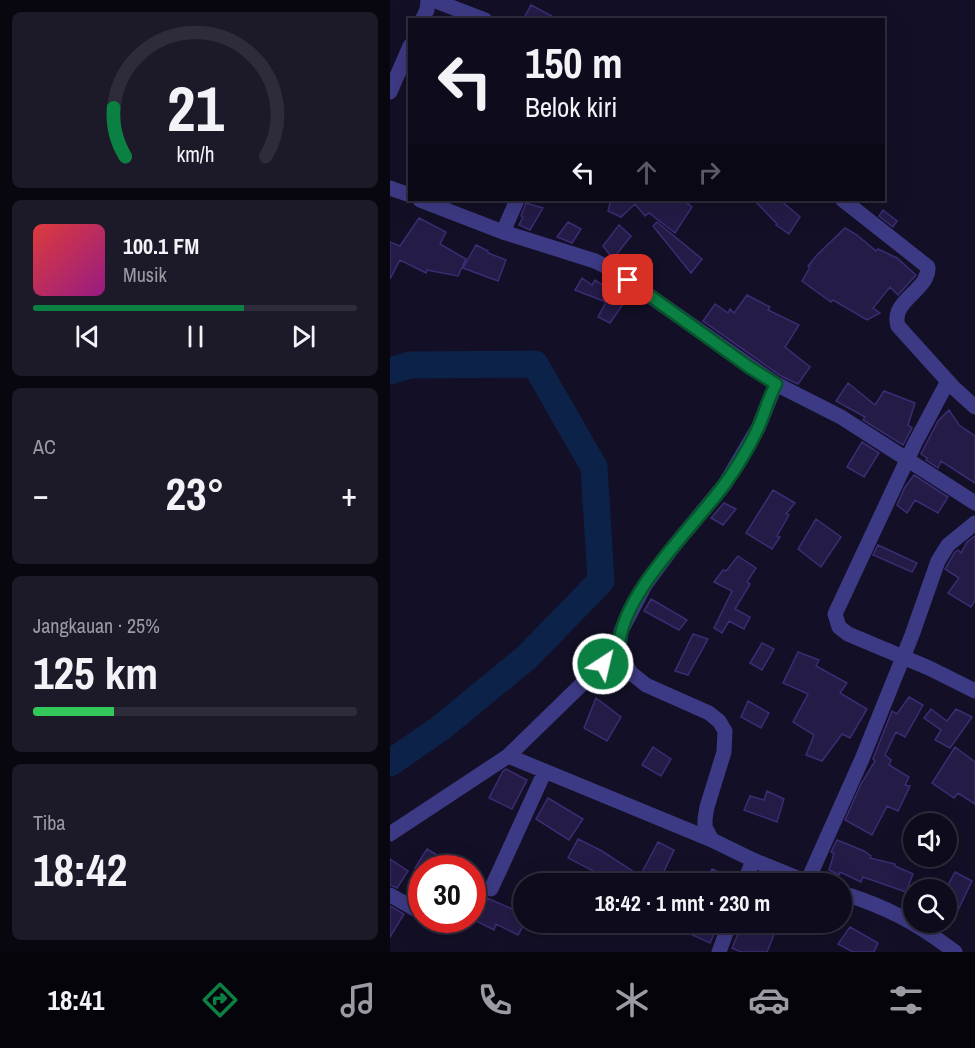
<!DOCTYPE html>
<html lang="id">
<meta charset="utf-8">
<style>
:root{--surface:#0e0b1c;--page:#1c1929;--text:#f1f3f6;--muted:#9b9ba3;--line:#2e2b3b;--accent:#0b8043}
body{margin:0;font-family:"Archivo Narrow",sans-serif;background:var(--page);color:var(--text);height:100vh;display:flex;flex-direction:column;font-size:22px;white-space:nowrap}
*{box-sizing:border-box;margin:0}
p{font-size:20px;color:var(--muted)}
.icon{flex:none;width:33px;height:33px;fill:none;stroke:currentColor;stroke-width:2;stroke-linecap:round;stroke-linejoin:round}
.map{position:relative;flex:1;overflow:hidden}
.details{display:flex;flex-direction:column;gap:12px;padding:12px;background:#08060f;width:390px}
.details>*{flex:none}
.guide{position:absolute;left:18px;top:18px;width:477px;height:183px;border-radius:0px;box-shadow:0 6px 24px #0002,0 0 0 2px var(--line);background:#0e0b1c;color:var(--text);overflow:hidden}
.buttons{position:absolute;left:513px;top:813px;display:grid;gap:12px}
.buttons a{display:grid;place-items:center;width:54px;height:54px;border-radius:50%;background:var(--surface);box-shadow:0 6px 24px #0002,0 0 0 2px var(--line);font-size:30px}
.speed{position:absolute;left:18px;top:855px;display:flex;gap:12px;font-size:30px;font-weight:700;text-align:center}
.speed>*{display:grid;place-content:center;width:78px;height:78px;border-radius:50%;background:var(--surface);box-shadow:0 6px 24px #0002,0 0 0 2px var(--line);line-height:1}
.speed .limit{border:9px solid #d22;background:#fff;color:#111}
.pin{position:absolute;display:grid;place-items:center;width:51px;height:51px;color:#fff;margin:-26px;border-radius:12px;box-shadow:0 3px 9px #0006}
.me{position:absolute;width:66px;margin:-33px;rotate:35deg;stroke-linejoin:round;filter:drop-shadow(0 0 4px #0008)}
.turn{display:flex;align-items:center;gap:21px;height:126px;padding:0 18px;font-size:27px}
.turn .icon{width:78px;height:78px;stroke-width:2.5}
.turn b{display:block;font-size:42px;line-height:51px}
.lanes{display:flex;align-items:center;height:57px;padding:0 18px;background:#0003;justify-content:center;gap:30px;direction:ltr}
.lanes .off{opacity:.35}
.big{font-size:45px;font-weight:700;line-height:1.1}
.details .card{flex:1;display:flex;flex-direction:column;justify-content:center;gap:9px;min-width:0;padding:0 21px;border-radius:9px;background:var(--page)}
.details .dial{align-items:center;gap:0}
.dial svg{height:156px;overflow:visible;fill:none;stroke:var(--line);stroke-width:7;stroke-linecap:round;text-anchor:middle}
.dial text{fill:var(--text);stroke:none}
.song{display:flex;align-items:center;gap:18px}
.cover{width:72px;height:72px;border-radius:9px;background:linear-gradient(135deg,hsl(0 70% 55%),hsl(310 70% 35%))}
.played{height:6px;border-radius:3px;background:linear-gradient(90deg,var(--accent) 65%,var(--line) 65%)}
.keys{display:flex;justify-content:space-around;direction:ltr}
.heat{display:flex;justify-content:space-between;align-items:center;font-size:33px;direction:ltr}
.charge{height:9px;border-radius:4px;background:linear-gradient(90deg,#34c759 25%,var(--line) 0)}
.trip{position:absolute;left:123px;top:873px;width:339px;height:60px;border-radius:30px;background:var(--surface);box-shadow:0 6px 24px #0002,0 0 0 2px var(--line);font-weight:700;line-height:60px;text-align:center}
.tab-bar{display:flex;height:96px;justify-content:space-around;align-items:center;background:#06040b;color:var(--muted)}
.tab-bar .icon{width:42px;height:42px}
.tab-bar .on{color:var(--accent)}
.tab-bar b{font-size:27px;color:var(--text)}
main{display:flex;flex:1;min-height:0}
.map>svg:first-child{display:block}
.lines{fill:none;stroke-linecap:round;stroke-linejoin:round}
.river{stroke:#0c2248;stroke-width:27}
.building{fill:#241b47;stroke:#3b2d73;stroke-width:1.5}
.minor{stroke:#3d3a85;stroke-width:15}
.route-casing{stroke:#07532c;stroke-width:15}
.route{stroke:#0b8043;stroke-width:10}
</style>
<main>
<section class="details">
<div class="card dial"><svg viewBox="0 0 100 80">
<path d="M14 69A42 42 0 1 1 86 69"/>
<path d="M14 69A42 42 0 0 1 8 44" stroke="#0b8043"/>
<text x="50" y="56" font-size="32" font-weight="700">21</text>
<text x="50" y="72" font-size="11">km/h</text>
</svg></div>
<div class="card">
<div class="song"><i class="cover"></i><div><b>100.1 FM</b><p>Musik</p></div></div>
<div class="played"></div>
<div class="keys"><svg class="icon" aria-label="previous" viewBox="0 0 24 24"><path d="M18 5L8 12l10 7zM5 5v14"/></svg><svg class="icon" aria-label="pause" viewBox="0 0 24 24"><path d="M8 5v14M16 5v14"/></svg><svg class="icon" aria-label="next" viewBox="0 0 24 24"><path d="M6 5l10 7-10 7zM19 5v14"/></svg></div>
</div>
<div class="card"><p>AC</p>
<div class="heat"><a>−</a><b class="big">23°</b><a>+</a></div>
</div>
<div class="card"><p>Jangkauan · 25%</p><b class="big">125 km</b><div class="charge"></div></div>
<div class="card"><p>Tiba</p><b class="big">18:42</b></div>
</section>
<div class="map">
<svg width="585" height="952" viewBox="0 0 585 952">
<rect width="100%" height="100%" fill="#130f26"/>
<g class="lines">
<path class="river" d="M0 371 20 365 145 364 204 467 211 581 137 657 52 727 0 763"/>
</g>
<path class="building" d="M141 5 169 20H133Z
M221 200H293L302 207 285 233 259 213 255 216 245 204 231 217 218 211Z
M364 200H390L410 217 399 234 386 225 387 224Z
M136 203 153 208 140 230 129 225 133 217 131 216Z
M493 210 507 221 503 227 489 216Z
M29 218 56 232 50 244 76 259 68 276 37 270 36 273 10 260 0 279V242L10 246Z
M178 222 191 229 182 243 167 237Z
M267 222 312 259 301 273 263 226Z
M229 225 241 236 223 259 213 246Z
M455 228 467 235 486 251 488 249 507 258 526 275 508 295 500 287 483 308 490 313 477 320 443 300 441 302 412 281 420 267 418 266 427 255Z
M86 245 98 251V253L116 260 108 281 73 268Z
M192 278 202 285 205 280 236 300 220 323 208 317 216 302 185 290Z
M357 295 380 307 378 310 409 325 395 347 420 367 408 384 391 376 313 321 325 304 338 313 340 309 344 313Z
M458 383 485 405 494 391 525 403 518 425 522 428 513 445 473 420 475 417 446 401Z
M559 410 569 425 585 436V483L551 461 548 468 536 460 537 458 531 454 548 421Z
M472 442 489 453 474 477 457 467Z
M524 475 558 497 548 513 525 500 517 513 507 505 515 487Z
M383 490 405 503 396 514 399 515 387 536 390 537 382 549 356 533Z
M334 503 346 509 333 525 321 518Z
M426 519 451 537 431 567 408 549Z
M585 536V601L581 607 558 593 569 578 555 569 565 552 568 550 571 553 577 542Z
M488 545 527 563 522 572 483 555Z
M348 556 366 568 357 582 360 584 345 609 360 617 354 629 339 621 332 633 324 628 342 591 324 582 333 570 336 571Z
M261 599 297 620 289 630 254 611Z
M303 634 318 639 298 675 285 671Z
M372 643 384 649 372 670 360 663Z
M408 652 429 660 426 666 457 683 450 693 477 709 460 738 452 734 432 761 416 755 424 735 403 722 418 694 393 683Z
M519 697 533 705 515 737 506 732 495 755 501 760 499 765 519 777 515 785 520 786 508 811 497 806 482 835 455 820 471 784 485 761 483 759 502 711 507 714Z
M206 698 231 717 217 741 194 728Z
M358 701 379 713 371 728 351 717Z
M541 709 557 721 566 709 582 717 560 748 545 740 551 730 534 718Z
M263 747 281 759 271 776 252 765Z
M565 747 585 762V804L568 793 564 798 542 783Z
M116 769 137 780 122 809 99 798 113 771Z
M377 791 394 799 387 822 354 810 360 796 374 800Z
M158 798 193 819 179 840 146 819Z
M188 839 212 851 250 876 268 842 284 850 268 884H209L213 876 178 858Z
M447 840 474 851 481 856 480 858 505 864V866L523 874 516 892 473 877 471 882 450 872 449 875 439 870 444 853 441 852Z
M37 849 47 855 39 868H25Z
M0 859 18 871 7 888 0 885Z
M322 869 345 880V884H314Z
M565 872 582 881 567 912 556 906V889Z
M97 898 134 914V924L128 935 106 924 104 930 86 921Z
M0 906 14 914 0 937Z
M274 922H329L320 943Z
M353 922H367L386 930 377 952H351L342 948Z
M460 927 488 943 484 952H463L448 944Z"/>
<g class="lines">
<path class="minor" d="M43 0 95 20
M32 20 37 10 38 0
M0 92 20 46
M0 188 20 195
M30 200 113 232 205 261 221 269 386 384 368 428 335 484 283 547 255 585 231 631 229 648 233 661 241 673 256 685 319 713 329 721 335 731 334 752 317 807 315 819V827L322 840 363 860 422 884
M453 200 538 267C539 291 500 300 508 326L564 388 585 407
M113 232 127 200
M558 381 525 443 445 614 449 627 458 634 539 668 585 691
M386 384 451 417 585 503
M118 756 322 840
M0 834 118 756 229 648
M417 882 472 759 522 635 548 561 558 545 585 523
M354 884 363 860
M101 889 155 771
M452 893C497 907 527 923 565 952
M0 895 32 913
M43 920 45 921
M329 952 340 922"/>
</g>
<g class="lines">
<defs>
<path id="route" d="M213 664 229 648C230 595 303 528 334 485 346 469 361 444 369 426 375 412 379 397 386 384L359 367 238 280"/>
</defs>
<use href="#route" class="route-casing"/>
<use href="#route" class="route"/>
</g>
</svg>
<div class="buttons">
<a><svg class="icon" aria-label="sound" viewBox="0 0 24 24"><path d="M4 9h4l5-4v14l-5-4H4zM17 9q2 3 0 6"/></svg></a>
<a><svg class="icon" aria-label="search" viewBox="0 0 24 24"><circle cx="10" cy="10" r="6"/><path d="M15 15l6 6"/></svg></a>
</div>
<div class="speed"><div class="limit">30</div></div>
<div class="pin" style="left:238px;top:280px;background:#d93025"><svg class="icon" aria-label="arrive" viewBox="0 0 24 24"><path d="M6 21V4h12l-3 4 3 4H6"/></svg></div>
<svg class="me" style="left:213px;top:664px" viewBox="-20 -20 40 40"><circle r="17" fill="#0b8043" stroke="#fff" stroke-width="3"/><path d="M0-11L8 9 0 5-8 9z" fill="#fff"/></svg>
<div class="trip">18:42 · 1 mnt · 230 m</div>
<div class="guide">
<div class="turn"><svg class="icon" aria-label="left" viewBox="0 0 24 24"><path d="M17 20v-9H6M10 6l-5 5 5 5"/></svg><div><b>150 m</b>Belok kiri</div></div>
<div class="lanes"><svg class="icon" aria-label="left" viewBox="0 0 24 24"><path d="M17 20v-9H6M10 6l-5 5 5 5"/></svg><svg class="icon off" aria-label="ahead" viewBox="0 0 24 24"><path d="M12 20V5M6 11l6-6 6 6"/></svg><svg class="icon off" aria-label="right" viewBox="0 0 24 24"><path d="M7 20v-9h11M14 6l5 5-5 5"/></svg></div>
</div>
</div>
</main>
<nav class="tab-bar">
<b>18:41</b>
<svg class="icon on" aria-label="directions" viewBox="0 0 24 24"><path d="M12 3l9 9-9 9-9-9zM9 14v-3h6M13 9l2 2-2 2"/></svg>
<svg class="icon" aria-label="music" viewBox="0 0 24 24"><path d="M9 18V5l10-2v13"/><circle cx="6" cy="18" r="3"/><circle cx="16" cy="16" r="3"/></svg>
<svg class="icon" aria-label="phone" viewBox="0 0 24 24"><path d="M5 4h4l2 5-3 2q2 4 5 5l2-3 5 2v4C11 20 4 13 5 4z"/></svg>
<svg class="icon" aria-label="climate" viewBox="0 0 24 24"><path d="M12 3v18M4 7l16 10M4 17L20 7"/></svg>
<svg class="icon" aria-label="car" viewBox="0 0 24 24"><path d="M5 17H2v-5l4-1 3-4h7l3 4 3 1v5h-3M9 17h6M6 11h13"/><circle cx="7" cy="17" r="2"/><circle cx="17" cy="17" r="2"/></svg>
<svg class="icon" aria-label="filters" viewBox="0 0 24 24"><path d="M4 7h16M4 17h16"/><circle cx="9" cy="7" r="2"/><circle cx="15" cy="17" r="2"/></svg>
</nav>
